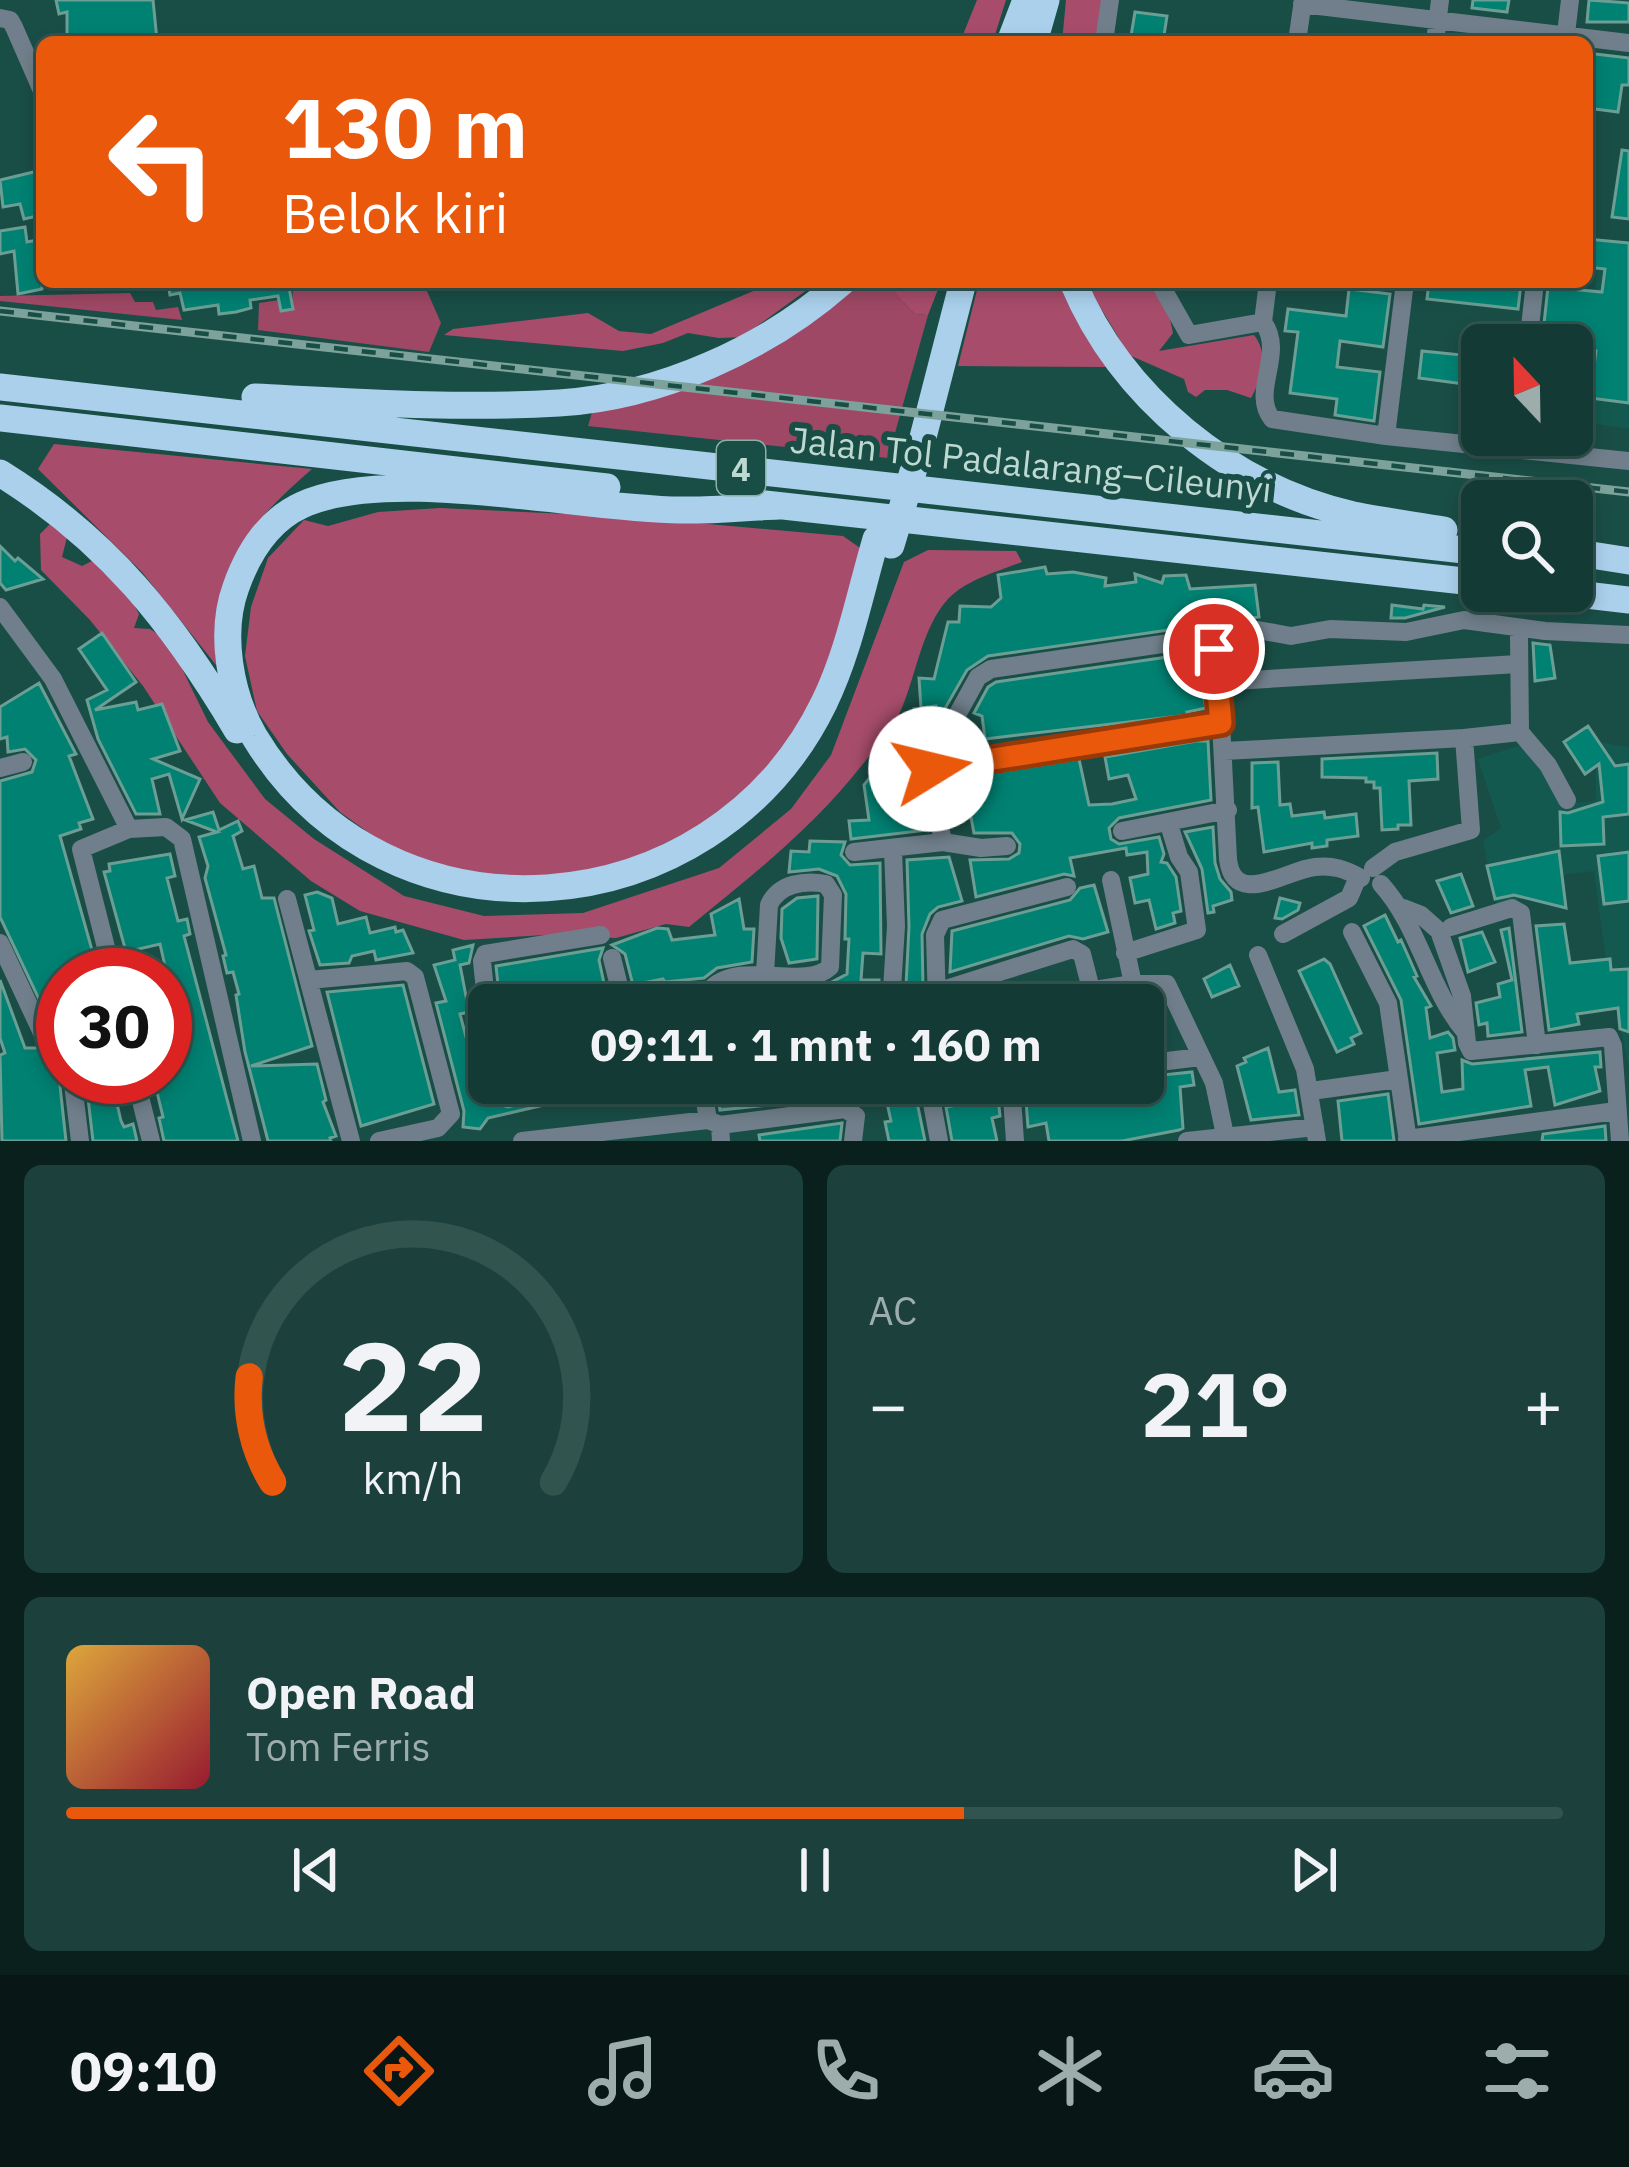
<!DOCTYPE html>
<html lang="id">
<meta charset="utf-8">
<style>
:root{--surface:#133a34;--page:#1c413c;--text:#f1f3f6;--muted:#9dadac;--line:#32544f;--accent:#ea580c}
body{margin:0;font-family:"IBM Plex Sans",sans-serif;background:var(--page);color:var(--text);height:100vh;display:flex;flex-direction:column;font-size:45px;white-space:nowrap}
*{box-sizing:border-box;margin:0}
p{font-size:39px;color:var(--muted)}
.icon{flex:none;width:66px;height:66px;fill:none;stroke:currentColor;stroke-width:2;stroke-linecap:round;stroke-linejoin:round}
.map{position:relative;height:1141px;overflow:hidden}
.drawer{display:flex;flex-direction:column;gap:24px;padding:24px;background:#0a201d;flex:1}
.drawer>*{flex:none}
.top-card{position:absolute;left:36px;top:36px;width:1557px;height:252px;border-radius:18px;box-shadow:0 6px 18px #0003,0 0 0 3px var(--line);background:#ea580c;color:#fff;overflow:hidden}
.needle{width:78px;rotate:338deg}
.controls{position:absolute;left:1461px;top:324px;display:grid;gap:24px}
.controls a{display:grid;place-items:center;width:132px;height:132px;border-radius:18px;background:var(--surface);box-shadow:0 6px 18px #0003,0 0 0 3px var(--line);font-size:60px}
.speed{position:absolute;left:36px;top:948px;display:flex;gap:24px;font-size:60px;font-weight:700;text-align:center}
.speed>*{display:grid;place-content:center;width:156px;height:156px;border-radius:50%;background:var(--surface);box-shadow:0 6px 18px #0003,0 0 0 3px var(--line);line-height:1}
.speed .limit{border:18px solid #d22;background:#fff;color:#111}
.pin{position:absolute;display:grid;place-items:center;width:102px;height:102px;color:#fff;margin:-51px;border:6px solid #fff;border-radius:50%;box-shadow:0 3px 12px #0007}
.me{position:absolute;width:132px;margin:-66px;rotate:81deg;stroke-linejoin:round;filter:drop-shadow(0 0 9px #0008)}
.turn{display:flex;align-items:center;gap:42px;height:252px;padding:0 48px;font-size:54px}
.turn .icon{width:156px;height:156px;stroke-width:2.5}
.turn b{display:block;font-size:84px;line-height:102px}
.big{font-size:90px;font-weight:700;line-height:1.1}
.drawer .tile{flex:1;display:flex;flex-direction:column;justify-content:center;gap:18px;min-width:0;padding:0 42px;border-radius:18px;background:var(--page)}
.drawer .dial{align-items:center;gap:0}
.dial svg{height:312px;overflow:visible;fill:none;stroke:var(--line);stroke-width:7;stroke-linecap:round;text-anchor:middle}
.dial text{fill:var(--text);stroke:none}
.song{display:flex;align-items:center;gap:36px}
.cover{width:144px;height:144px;border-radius:18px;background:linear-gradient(135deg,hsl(40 70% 55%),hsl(350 70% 35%))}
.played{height:12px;border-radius:6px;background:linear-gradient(90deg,var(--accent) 60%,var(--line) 60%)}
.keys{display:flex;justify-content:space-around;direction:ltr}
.heat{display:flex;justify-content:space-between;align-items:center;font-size:66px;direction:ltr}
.drawer .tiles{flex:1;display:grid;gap:24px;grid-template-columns:1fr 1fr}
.tile:last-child{grid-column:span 2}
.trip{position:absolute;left:468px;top:984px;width:696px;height:120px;border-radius:18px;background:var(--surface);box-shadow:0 6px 18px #0003,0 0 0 3px var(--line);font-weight:700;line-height:120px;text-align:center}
.tab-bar{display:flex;height:192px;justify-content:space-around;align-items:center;background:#081715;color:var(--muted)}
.tab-bar .icon{width:84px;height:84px}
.tab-bar .selected{color:var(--accent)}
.tab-bar b{font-size:54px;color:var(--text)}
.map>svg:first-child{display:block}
.built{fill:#14594f}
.green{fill:#9e4865}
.forest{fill:#a74d6b}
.building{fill:#008172;stroke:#6b9e94;stroke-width:3}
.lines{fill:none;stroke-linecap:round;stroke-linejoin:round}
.minor{stroke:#707f8b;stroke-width:18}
.highway{stroke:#aad0ec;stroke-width:27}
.rail-casing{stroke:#7da29b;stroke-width:9}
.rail{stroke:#194e46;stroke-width:4.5;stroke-dasharray:14;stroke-linecap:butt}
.highway-bridge{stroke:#aad0ec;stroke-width:27}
.route-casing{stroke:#983908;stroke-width:30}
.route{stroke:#ea580c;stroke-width:21}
.labels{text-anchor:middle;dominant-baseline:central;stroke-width:12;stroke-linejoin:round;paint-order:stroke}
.shield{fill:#194e46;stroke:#8cafa8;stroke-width:3}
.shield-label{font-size:33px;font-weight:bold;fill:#bed8d2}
.street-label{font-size:36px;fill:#bed8d2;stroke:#194e46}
</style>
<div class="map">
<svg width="1629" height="1141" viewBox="0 0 1629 1141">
<rect width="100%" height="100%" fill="#194e46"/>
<path class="built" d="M1597 265 1629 269V429L1584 422Z
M1530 742 1564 804 1596 801V742L1629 747V1068L1605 953 1594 871 1523 879 1522 898 1497 907 1483 841 1501 828 1478 759Z"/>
<path class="green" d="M293 282H423L441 323 429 352 258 330 259 303 279 300 281 311 292 309Z
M853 282H890L896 295 915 314 928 315 888 458 588 426 593 409Z
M130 293 135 302H153L156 310 178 307 182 320 0 301V296Z"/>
<path class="forest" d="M977 0H1006L993 41 960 42Z
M1066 0H1104L1100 42H1062Z
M775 282H818L742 337 719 338 688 333 663 343 623 351 444 335 453 329 588 313 619 331 651 334Z
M890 282H941L928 315 915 314 896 295Z
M979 282H1065L1110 367 958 366Z
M1085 282H1147L1168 309 1173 333 1159 351 1254 335C1269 354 1262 378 1251 398L1227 390H1205L1196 397 1188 392 1184 379 1129 355Z
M54 444 312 469C243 529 206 574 220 670L142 572 38 469Z
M440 508 630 517 843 536 863 550 859 570 806 726 730 811 612 870 529 878 453 871 390 848 340 812 287 754 257 711 245 656 251 607 268 558 304 520 328 526 378 512Z
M50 524 67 537 62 557 82 566 96 559 124 586 139 614 134 628 150 629 169 642 208 722 265 799 314 839 404 896 484 916 583 913 719 868 791 809 831 755 904 562 928 550 1016 551 1022 562C998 571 966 580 948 599 922 627 916 676 901 710 894 726 881 741 870 755 815 827 757 871 689 927L666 924 616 938 544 935 464 940 360 911 311 881 220 803 143 686 90 620 41 570 40 534Z"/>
<path class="building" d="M56 0H153L157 40 129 42 128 37 103 39V42H67V12L59 14Z
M1473 0H1509L1507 12 1472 8Z
M1589 0 1629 3V22H1587Z
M1135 12 1167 16 1163 42H1130Z
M1587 53 1629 58V85H1622L1618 112 1587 108Z
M1622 150 1629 151V219L1612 217Z
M42 170V215L24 219 20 204 3 207 0 180Z
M25 227 27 242 42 239V289L18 294 14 251 0 254V231Z
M1587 239 1629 243V403L1590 398 1596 351 1542 342 1548 287 1602 292 1605 269 1587 267Z
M178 282H288L293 309 281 311 278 296 250 300 251 308 236 312 219 314 218 305 184 310 180 293 170 295 168 284Z
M1429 282 1521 284 1518 309 1427 299Z
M1349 289 1390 294 1383 347 1340 341 1337 367 1380 372 1374 421 1335 415 1337 399 1290 393 1298 332 1285 331 1288 309 1346 316Z
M1422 351 1482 357V409L1461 407 1464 384 1419 378Z
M0 546 15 561 18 558 43 579 6 590 0 583Z
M1045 567 1047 574 1073 572 1106 578 1105 586 1136 582 1135 574 1162 583 1164 576 1186 575 1190 589 1255 585 1259 617 988 656 967 670 939 719 936 706 921 708 919 678 934 679 948 622H959L960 606 991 607 1001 598 998 575Z
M1392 605 1423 609 1424 605 1445 607 1405 618H1391Z
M102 633 136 682 95 710 136 702 138 710 162 704 180 751 153 759 200 779 182 819 169 774 152 779 160 814H136L98 739 87 700 107 690 79 649Z
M1533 643 1550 645 1555 678 1535 681Z
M1195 653 1206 708 1187 712 1188 715 985 739 982 716 974 713 988 687 996 682Z
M39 683 76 754 69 756 93 819 79 823 81 829 60 836 99 975H63V982L56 984 63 1004V1049L58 1050 63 1068 60 1086 66 1141H2L0 1055 5 1053 0 1038V980L25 1048H48L56 1035 0 917V781L32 772 36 760 25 749 8 752 7 737 0 739V707Z
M914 709 925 710 927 732 913 753 927 830 851 839 849 821 869 820 864 785 889 754 903 724 914 726Z
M1588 726 1615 766 1629 764V814L1603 817 1604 844 1561 846 1560 812 1568 813 1603 802 1599 764 1585 774 1564 742Z
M1196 741H1208L1211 800 1119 818 1109 828 1111 839 1119 844 1159 837 1164 854 1161 862 1167 863 1176 877 1181 911 1173 913 1175 923 1156 929 1149 900 1135 903 1130 878 1148 874 1147 852 1127 855 1126 848 1070 858 1074 876 1064 874 976 897 970 860 1009 859 1019 853 1020 844 1012 833H974L970 812 967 813 964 796 958 797 954 779 1079 759 1089 805 1112 804 1136 799 1128 775 1109 779 1105 757Z
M1437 753 1438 779 1409 781 1411 825H1398V829L1382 830 1380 788H1374V782H1366V778L1322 777V759Z
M1278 762 1280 805 1290 804 1292 816 1324 812 1325 818 1356 814 1358 836 1327 840V846L1312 848V843L1264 852 1258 807 1252 808V763Z
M213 812 219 830 238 821 242 831 233 836 243 869 254 866 262 898H274L312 1046 251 1066 317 1064 326 1100 323 1102 336 1136 330 1138 331 1141H268L245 1052 236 995 239 994 233 972 227 973 223 956 226 955 205 878 208 866 199 837 217 832 185 820Z
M1213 827 1215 863 1220 879 1231 892 1232 900 1213 906 1214 912 1208 913 1202 869 1185 832Z
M810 841 845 842 841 855 850 865 880 863 881 954 863 953 861 980H879L878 1005H802L797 990 822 987 847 974 849 939H845L846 894 837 876 819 869 789 872 791 851 809 852Z
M1559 851 1566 908 1514 895 1495 899 1487 866Z
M1629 852V901L1604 904 1598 856Z
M170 854 175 876 167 878 178 921 187 919 190 934 184 936 238 1141H164L159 1118 163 1117 156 1088 152 1089 149 1077H165V966L160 944 126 952 104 872 110 871 109 864Z
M949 857 962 901 938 907 930 914 922 934 923 987H906L918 1005H905L909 927 907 860Z
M1461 874 1473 906 1451 913 1437 881Z
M1094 885 1108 932 1083 939 1069 936 950 972 952 931 1070 900 1080 888Z
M317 892 332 898 338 924 366 917 370 933 395 927 396 932 403 930 413 953 376 960 374 951 352 956 349 963 320 965 309 931 314 930 305 895Z
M818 896 817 959 789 963 781 938 782 909 797 898Z
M1280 898 1300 903 1298 910 1282 919 1275 918Z
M739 899 744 929H754L752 962 717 968 704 978 665 982 663 979 633 985 625 954 612 945 657 928 668 929 672 940 715 935 711 914Z
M1385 915 1398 942 1401 940 1417 976 1414 977 1431 1006 1426 1008 1430 1038 1448 1032 1453 1038 1455 1050 1437 1053 1442 1092 1463 1089 1462 1060 1472 1064 1600 1052 1601 1067H1595L1600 1091 1555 1105 1548 1067 1525 1070 1531 1106 1419 1124 1401 1000 1364 926Z
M1564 924 1570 963 1610 959 1611 970 1629 969V1032L1620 1029 1618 1008 1577 1014 1579 1024 1549 1030 1536 926Z
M1509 928 1522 1032 1488 1036 1487 1023 1479 1025 1476 1003 1500 997 1498 984 1512 980 1501 930Z
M1482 932 1495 962 1468 972 1460 938Z
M473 945 469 963 460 965 469 1012 460 1014 466 1037 471 1035 488 1101 508 1107 550 1096 559 1086 570 1083 577 1087 621 1083 622 1087 488 1118 480 1129 463 1127 464 1111 436 1003 446 1001 434 965 455 960 453 950Z
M603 948 599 960 605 988 564 992 553 1005 500 1004 496 966Z
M1324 959 1330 964 1361 1033 1351 1038 1354 1044 1337 1052 1299 971Z
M1230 965 1239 986 1212 997 1204 979Z
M403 985 434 1104 361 1126 327 992Z
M753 989 780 990 781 1005H705L728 993Z
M1161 1027 1164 1042 1143 1046V1030Z
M1268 1048 1279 1092 1295 1090 1299 1115 1251 1120 1237 1066 1246 1062 1244 1058Z
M1192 1072 1194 1085 1180 1087 1183 1128 1179 1130 1122 1141H1049L1046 1123 1028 1127 1026 1101 1036 1099V1094L1100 1083H1143V1077Z
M98 1077H114L120 1094 115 1095 121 1121 124 1127 133 1124 137 1141H93L86 1081Z
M794 1083V1098L778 1104 720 1110 716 1085Z
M827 1083H913L925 1141H889L885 1122 891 1121 885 1094 862 1098 863 1104 845 1096 830 1097Z
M1388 1094 1394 1141H1342L1338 1101Z
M998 1097 1000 1116 992 1118 997 1141H952L946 1107Z
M842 1123 840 1141H760L759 1135Z
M1605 1126 1606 1141H1542L1543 1134Z"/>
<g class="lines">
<path class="minor" d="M1302 4 1629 43
M0 18 10 20 14 27 42 91
M1104 42 1110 0
M1297 42 1303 0
M1435 42 1440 0
M1565 42 1570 0
M1159 282 1189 335 1263 322
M1268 282 1263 322C1286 354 1250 391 1272 419L1386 436 1629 461
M1528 345 1535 282
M1386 436 1405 282
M0 607 53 679 129 829 81 849 113 975
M1519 636 1520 732 1548 765 1567 800
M1214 649 1221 723
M1217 682 1518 664
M1464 738 1520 732
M1224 751 1464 738 1471 830 1395 852 1373 868
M0 768 23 762
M931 769 1221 723 1228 859C1234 909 1286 870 1315 867 1333 865 1345 869 1361 878
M129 829 166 827 182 839 252 1141
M1122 831 1228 810
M943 842 981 848 1007 846
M854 852 943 842 926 752 951 726 978 677 991 669 1258 630 1291 636 1330 629 1406 632 1464 620 1545 631 1629 635
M1111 880 1133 984
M1381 884C1420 927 1428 988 1466 1033
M287 899 351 1141
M1403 908 1421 915 1439 931 1462 996 1467 1043 1471 1051 1609 1037 1613 1046 1620 1141
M1451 927 1512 908 1521 913 1537 1045
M1352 932 1388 1003 1408 1141
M1283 934 1349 898 1358 877
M0 943 43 1035
M1125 953 1197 930 1189 872 1179 857 1171 831
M1258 955 1305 1069 1317 1141
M612 958 622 998
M309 980 407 971 415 977 451 1114 438 1128 379 1141
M936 992 1073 949 1082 954 1092 993
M566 1005 709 991C736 957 804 992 830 967L833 895 826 884C805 880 779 883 769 905L765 974
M891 1005 896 926 893 850
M937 1005 935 935 942 920 1067 887
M996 1005 1133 984H1167L1214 1083 1225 1135
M489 1030 482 961 485 954 601 935
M1143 1064 1200 1057
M135 1077 151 1141
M498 1083 505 1094 546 1083
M702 1083 708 1120 720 1125 721 1141
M1011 1083 1015 1141
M73 1084 80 1141
M929 1087 939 1141
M1311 1091 1398 1079
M930 1095 1002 1083
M720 1125 845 1109 856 1116 853 1141
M1407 1139 1616 1111
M522 1141 708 1120
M1187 1141 1315 1127"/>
<path class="highway" d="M1010 42 1026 0
M1034 42 1046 0
M1073 282C1121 397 1231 487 1353 515 1383 521 1414 525 1444 530
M0 387 1482 552
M255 397C355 402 459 409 559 403 660 397 767 348 842 282
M0 418 607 487
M921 445 963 282
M0 473C108 540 173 622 237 730
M765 504 1482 583
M779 506C746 507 713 511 680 510 579 509 389 465 302 505 267 521 248 553 236 587 219 633 230 694 254 736 387 957 713 931 824 703 849 652 860 593 876 539
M1572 552 1629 561
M1552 591 1629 600"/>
<defs>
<path id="rail" d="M0 311 1629 492"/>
</defs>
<use href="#rail" class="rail-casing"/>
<use href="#rail" class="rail"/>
<path class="highway-bridge" d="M891 545 921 445"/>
</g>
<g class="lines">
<defs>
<path id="route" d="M931 769 1221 723 1214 649"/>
</defs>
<use href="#route" class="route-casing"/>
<use href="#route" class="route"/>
</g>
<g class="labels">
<rect class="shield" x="717" y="441" width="48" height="54" rx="9"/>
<g class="shield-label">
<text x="741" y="468">4</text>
</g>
<g class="street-label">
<text transform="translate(1031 464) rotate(6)">Jalan Tol Padalarang–Cileunyi</text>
</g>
</g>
</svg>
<div class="controls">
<a><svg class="needle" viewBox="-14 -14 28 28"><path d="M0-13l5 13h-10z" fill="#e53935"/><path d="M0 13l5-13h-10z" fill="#9dadac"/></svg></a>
<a><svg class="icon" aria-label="search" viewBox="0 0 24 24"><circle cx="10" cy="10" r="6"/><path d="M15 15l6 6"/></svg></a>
</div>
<div class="speed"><div class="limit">30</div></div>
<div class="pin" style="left:1214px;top:649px;background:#d93025"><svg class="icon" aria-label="arrive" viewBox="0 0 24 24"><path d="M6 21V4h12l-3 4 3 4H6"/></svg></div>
<svg class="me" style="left:931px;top:769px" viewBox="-20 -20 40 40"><circle r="19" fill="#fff"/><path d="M0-13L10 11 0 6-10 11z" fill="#ea580c"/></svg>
<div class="trip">09:11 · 1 mnt · 160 m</div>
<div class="top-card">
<div class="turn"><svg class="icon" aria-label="left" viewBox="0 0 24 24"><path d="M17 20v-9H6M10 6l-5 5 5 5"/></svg><div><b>130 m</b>Belok kiri</div></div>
</div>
</div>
<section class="drawer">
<div class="tiles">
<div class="tile dial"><svg viewBox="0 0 100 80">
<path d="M14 69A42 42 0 1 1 86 69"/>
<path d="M14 69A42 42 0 0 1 8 42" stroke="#ea580c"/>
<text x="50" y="56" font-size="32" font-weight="700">22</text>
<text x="50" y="72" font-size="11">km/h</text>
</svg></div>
<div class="tile"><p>AC</p>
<div class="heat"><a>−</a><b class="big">21°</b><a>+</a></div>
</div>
<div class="tile">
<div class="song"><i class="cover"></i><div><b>Open Road</b><p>Tom Ferris</p></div></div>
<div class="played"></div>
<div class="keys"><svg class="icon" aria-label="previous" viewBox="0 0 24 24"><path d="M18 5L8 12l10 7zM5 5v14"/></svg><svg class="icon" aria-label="pause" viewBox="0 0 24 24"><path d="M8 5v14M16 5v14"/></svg><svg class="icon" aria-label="next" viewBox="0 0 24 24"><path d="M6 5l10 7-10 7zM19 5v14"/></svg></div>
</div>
</div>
</section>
<nav class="tab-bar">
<b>09:10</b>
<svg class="icon selected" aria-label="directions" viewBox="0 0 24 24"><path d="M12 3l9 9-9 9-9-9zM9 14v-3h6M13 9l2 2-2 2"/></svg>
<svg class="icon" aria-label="music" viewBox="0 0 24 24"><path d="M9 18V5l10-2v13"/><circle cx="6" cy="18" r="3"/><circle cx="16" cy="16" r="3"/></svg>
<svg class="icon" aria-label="phone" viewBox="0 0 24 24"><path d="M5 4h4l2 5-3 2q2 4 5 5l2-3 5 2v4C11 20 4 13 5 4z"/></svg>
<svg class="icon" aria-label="climate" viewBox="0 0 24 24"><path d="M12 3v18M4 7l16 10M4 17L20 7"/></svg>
<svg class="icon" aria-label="car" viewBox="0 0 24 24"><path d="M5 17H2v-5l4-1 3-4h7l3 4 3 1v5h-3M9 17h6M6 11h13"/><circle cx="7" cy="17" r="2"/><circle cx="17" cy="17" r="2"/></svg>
<svg class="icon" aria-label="filters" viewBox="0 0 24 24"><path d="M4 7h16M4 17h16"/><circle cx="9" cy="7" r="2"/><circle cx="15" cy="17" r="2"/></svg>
</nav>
